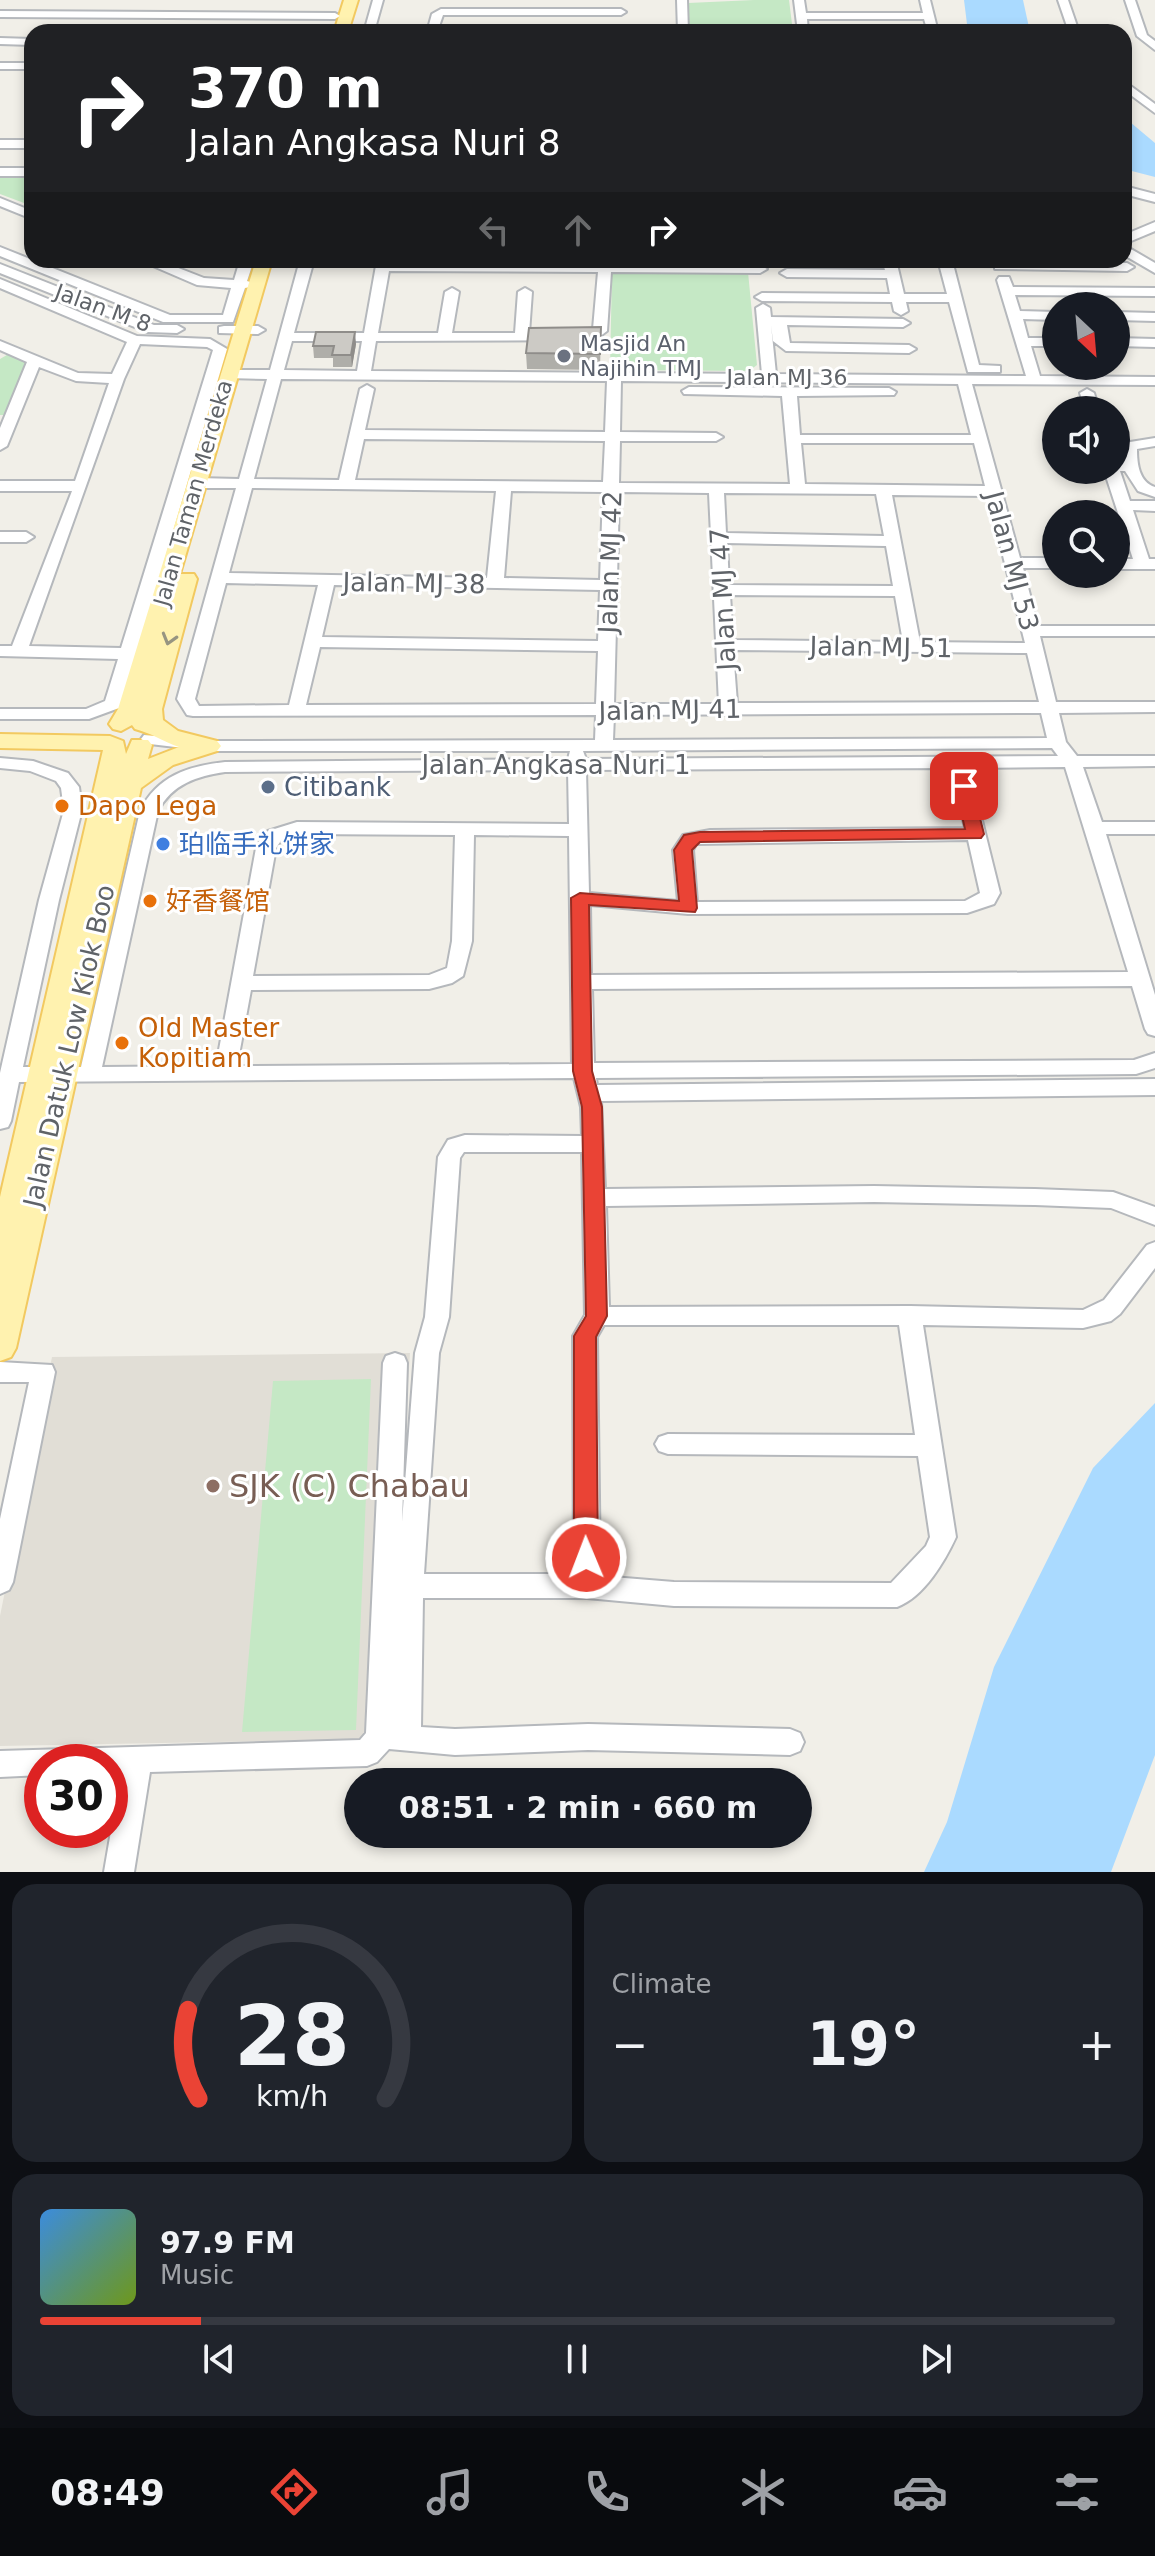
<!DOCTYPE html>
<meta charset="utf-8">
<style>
:root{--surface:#171b24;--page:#20242c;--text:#f1f3f6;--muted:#9ea1a6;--line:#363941;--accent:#ea4335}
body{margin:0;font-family:"DejaVu Sans","Noto Sans SC",sans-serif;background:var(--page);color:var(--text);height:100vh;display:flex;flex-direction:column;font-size:30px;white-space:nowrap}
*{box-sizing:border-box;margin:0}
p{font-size:26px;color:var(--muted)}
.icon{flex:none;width:44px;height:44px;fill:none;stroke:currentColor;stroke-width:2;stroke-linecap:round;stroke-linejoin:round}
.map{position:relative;height:1872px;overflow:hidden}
.details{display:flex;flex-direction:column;gap:12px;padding:12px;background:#0d0f14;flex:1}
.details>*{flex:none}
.top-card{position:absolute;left:24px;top:24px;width:1108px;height:244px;border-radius:24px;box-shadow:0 4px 12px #0003;background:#202124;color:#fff;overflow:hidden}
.needle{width:52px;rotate:154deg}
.fabs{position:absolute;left:1042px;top:292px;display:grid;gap:16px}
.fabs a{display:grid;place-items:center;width:88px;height:88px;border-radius:50%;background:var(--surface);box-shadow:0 4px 12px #0003;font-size:40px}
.speed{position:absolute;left:24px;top:1744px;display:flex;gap:16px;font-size:40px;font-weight:700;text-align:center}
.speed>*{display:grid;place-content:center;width:104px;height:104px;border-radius:50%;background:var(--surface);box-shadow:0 4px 12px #0003;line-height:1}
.speed .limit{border:12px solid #d22;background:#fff;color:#111}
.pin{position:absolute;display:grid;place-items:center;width:68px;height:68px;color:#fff;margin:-34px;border-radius:16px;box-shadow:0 4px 12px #0006}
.me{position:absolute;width:88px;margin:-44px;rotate:359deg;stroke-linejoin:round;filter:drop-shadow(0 0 6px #0008)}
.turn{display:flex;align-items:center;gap:28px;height:168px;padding:0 32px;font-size:36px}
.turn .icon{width:104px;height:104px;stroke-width:2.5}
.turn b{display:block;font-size:56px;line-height:68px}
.lanes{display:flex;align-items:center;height:76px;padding:0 32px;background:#0003;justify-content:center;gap:40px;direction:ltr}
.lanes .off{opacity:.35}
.big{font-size:60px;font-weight:700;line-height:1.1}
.details .widget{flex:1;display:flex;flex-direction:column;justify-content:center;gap:12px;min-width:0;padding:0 28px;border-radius:24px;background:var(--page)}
.details .dial{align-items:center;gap:0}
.dial svg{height:208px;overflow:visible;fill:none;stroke:var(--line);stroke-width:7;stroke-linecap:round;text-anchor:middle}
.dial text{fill:var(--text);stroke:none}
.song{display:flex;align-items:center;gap:24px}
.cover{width:96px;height:96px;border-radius:12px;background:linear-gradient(135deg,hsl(210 70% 55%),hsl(80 70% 35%))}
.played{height:8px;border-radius:4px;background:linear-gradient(90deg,var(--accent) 15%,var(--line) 15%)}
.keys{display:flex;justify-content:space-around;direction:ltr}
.heat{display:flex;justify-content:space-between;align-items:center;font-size:44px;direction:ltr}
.details .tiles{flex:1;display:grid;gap:12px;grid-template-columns:1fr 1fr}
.widget:last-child{grid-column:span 2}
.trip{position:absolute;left:344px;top:1768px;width:468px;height:80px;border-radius:40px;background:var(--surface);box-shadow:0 4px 12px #0003;font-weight:700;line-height:80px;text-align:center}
.menu{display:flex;height:128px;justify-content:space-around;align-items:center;background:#090b0e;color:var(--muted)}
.menu .icon{width:56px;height:56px}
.menu .active{color:var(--accent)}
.menu b{font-size:36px;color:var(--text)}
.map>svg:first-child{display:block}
.education{fill:#e1ded6}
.green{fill:#c5e8c5}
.water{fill:#aadaff}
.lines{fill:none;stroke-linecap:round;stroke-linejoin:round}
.minor-casing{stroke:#b5b8bc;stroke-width:4}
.major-casing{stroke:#f2c960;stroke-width:4}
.minor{fill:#fff;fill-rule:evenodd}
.major{fill:#fff2af;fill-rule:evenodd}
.wall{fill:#afaea9}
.shaded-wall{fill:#8f8d8a}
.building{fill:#cccac5;stroke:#8f8d8a;stroke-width:2}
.oneway{stroke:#979581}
.route{fill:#ea4335;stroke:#982c22;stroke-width:2}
.worship-dot{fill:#6b7280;stroke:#fff;stroke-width:3}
.service-dot{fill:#5c6f8a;stroke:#fff;stroke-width:3}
.food-dot{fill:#e8710a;stroke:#fff;stroke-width:3}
.shop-dot{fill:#3f7fe0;stroke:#fff;stroke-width:3}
.education-dot{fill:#8d6e63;stroke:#fff;stroke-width:3}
.labels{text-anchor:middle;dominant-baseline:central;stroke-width:6;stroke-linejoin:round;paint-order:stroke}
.far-street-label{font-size:22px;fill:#5f6368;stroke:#fff}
.far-worship-label{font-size:22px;fill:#5b616d;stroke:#fff;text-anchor:start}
.street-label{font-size:26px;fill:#5f6368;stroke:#fff}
.service-label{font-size:26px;fill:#4e5e75;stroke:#fff;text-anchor:start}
.food-label{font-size:26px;fill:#c56008;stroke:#fff;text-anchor:start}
.shop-label{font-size:26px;fill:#366cbe;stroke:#fff;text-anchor:start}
.near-education-label{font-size:32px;fill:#785e54;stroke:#fff;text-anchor:start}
</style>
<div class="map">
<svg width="1155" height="1872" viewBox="0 0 1155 1872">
<rect width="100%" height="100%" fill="#f1efe8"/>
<path class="education" d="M410 1353 384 1739 0 1746V1616L52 1357Z"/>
<path class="green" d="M754 0H789L793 32H688V3Z
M0 173H32V206L0 194Z
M612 270 748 272 757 365 749 371 610 370Z
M12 352 31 360 4 415H0V359Z
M371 1379 356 1730 242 1732 273 1381Z"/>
<path class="water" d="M964 0H1023L1030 32H968Z
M1124 117 1155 143V177L1124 169Z
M1155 1403V1755L1111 1872H924L947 1822 994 1667 1093 1468Z"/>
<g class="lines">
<defs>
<path id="minor" d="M373 0H383L374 32H364Z
M677 0H687L688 32H678Z
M794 0H804L806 13H923L920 0H930L938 32H928L924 19H807L808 32H798Z
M1058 0H1068L1079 32H1069Z
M1125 0H1135L1147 35 1155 41V50L1137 36Z
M441 9H621L626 12 621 15H443L437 32H427L432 14Z
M0 11 335 13 340 16 335 19 0 17Z
M0 38 32 39V45L0 44Z
M0 63H32V69H0Z
M1124 81 1155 104V113L1124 90Z
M0 140H32V148H0Z
M0 168H32V176H0Z
M1124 186 1155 194V202L1124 194Z
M0 198 32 211V219L0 206Z
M1155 222V231L1124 244V235Z
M1124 245 1155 263V273L1124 255Z
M0 247 170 315H223L231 288 197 285 139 260H158L204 278 234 280 240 260H254L247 281 260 285 245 288 233 322H163L0 256Z
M300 260H314L294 333H364L377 260H391L390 263 760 265 767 269 760 273 611 272 607 331 595 340 376 341 371 371 762 374 756 308 763 304 770 308 771 317 903 319 910 323 903 327 787 325 790 343 909 345 916 349 909 353 786 351 773 341 771 325 776 374 1026 376 997 280 999 277H1009L1013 287 1155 288V296L1015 295 1020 311 1056 312V320L1023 319 1028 338H1056V346H1031L1040 376 1155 377V385L972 384 1020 558H1056V568H1023L1038 626H1155V636H1040L1056 702H1155V712L1059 713 1066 742 1077 756H1155V766L1083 767 1102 822H1155V834H1106L1155 995V1036L1148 1034 1145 1029 1132 986 592 989 594 1063 1134 1060 1155 1053V1068L1136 1074 596 1078 597 1085 1155 1079V1095L601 1101 605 1189 874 1186 1035 1189 1113 1192 1155 1207V1225L1111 1208 1035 1205 874 1202 606 1206 609 1307 910 1306 1083 1310 1104 1300 1147 1245 1155 1242V1268L1120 1314 1111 1321 1083 1328 923 1325 956 1537C945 1561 924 1597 897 1607L674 1606 587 1598H423L421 1727 455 1729 588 1724 790 1729 800 1733 804 1742 800 1751 790 1755 588 1750 455 1755 389 1749 377 1762 367 1766 150 1772 134 1872H104L121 1773 110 1774V1762H42V1775L0 1777V1751L360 1740 366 1733 383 1363 386 1356 395 1353 404 1356 407 1363 402 1522 415 1353 425 1317 438 1157 448 1140 465 1135 582 1136 581 1107 574 1078 19 1082 11 1121 8 1127 0 1129V1073L39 900 64 810 61 788 56 781 30 771 0 768V758L33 761 68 773 79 787 82 810 59 900 23 1067H81L140 811C157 776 188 766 225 762L568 759 570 751H209L150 744 141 739 144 735 209 741 595 740 596 715 193 716 187 715 177 699 236 488H197L189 483 197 478 239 479 267 379 228 378 221 374 228 370H270ZM389 271 598 272 593 329 587 333H529L532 292 525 288 518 292 515 333H452L459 292 452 288 445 292 438 333H378ZM292 341H362L357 371 284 370ZM281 379 607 381 605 432 365 430 374 389 367 385 360 389 339 480 254 479ZM621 381 958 384 971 435H800L797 396 894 395 896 392 889 388 689 387 682 391 684 394 782 396 790 484 619 483 620 441H716L723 437 716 433 620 432ZM364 439 605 441 603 482 355 480ZM801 443H974L985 486 805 484ZM252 488 496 491 487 578 229 573ZM511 491 603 492 600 580 504 578ZM619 492 709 493 719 704H614L617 589 619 585 617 581ZM724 493 876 494 884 536 726 533ZM892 495 988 496 1025 643 920 642ZM727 543 886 546 893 586 729 585ZM226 583 318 585 289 705 199 706 195 699ZM334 585 600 590 598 641 322 637ZM730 595 895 596 903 642 733 640ZM320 647 598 651 596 704 306 705ZM733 650 1027 653 1039 702 737 703ZM1041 713 1047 738 613 740 614 715ZM1052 748 1058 756 586 759 583 751ZM1065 767 1128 972 591 975 590 905 688 914 967 913 994 904 1000 893 969 768ZM951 768 965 828 710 830 683 835 673 850 678 901 589 893 586 770ZM568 770 569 824 297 822 268 831 256 848 216 1066 102 1067 158 811C172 784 197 776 225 772ZM298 834 455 835 452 941 447 968 429 975 253 976 276 848 282 839ZM474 835 569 836 572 1064 237 1066 251 990 429 989 452 983 463 976 472 941ZM968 840 980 893 965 901 697 902 693 850 696 844ZM464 1152H582L585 1315 573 1336 574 1574H424L439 1353 449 1317 460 1158ZM604 1325H899L915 1435 668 1434 659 1437 655 1444 659 1451 668 1454 918 1456 930 1537 926 1546 891 1583 674 1582 600 1576 597 1337Z
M882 260H896L904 294H947L938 260H952L979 365 1000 366V372H968L949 302H906L908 311 901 315 894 311 892 302 762 301 755 297 762 293 890 294 887 278 787 277 780 273 787 269 885 270Z
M1000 262 1127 263 1134 267 1127 271 995 269V263Z
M0 264 154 325H177L184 329 177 333 147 332 0 273Z
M0 279 137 336 210 339 227 349 138 649 150 654 147 658 135 659 119 708 89 719H0V709H86L105 701 118 659 0 656V646H12L72 491H0V481H75L109 383 76 381 39 367 7 446 0 450V428L27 362 0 350V341L78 373 112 374 127 342 0 288ZM140 344 207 347 213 350 121 648 29 646 124 379Z
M1116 312 1155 313V321L1116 320Z
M224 326H258L265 330 258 334 219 333V327Z
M1116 338 1155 339V347L1116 346Z
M1087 389 1094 393 1099 410H1085L1080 393Z
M1155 438V446L1137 449C1137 464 1139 482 1155 487V497L1138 491 1125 471H1120L1130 501H1155V511L1133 510 1149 559H1155V569H1116V559H1133L1104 470H1116V462H1121L1124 443Z
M0 532H26L34 537 26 542H0Z
M0 1362 52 1365 55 1372 13 1582 9 1590 0 1594V1519L29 1382H0Z"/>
<path id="major" d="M344 0H358L348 32H334Z
M256 260H272L180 574H194L197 579 162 709 163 720 178 731 217 741 221 746 217 751 173 765 141 788 16 1348 11 1357 0 1361V1197L103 750 0 748V734L110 736 123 741 126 754 132 740H148L152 745 148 759 179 747C162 741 151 733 135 729L132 725 121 731 113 729 109 724 118 709Z"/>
</defs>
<use href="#minor" class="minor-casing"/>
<use href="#major" class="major-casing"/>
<use href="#minor" class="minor"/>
<use href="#major" class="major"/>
</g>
<path class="wall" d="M601 327 600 370 527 369 526 353Z
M356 344 352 367H333V358H314L313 346Z"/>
<path class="shaded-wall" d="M355 332 356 344 352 367 351 355Z"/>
<path class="building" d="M601 327 600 354 526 353 529 328Z
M316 332H355L351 355H332L334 346H313Z"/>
<defs><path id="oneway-chevron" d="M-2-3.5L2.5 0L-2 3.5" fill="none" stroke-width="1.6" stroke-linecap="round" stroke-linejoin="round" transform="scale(2)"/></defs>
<use class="oneway" href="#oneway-chevron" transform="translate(169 639) rotate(106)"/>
<path class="route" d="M964 781 972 786 984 834 981 838 700 842 692 850 697 908 695 912 589 905 592 1071 602 1107 607 1316 596 1337 598 1558 595 1565 586 1568 578 1565 574 1558V1336L586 1316 582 1107 573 1071 571 898 580 893 679 901 674 850 684 835 700 832 965 829 955 786Z"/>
<circle class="worship-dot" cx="564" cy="356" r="8"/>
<circle class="service-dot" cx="268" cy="787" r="8"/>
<g class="food-dot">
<circle cx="62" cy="806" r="8"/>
<circle cx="150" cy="901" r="8"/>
<circle cx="122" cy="1043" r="8"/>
</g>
<circle class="shop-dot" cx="163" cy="844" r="8"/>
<circle class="education-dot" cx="213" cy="1486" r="8"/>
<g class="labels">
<g class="far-street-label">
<text transform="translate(103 308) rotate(20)">Jalan M 8</text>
<text x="787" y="377">Jalan MJ 36</text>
<text transform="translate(193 493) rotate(-74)">Jalan Taman Merdeka</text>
</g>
<g class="far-worship-label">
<text x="580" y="343">Masjid An<tspan x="580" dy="25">Najihin TMJ</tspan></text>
</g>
<g class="street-label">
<text transform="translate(1012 561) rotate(75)">Jalan MJ 53</text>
<text transform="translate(610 562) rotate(-88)">Jalan MJ 42</text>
<text transform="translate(414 583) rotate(1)">Jalan MJ 38</text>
<text transform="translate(723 599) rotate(-93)">Jalan MJ 47</text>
<text transform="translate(881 647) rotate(1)">Jalan MJ 51</text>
<text transform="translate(670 710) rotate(-1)">Jalan MJ 41</text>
<text x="556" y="765">Jalan Angkasa Nuri 1</text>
<text transform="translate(69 1046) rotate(-77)">Jalan Datuk Low Kiok Boo</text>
</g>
<g class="service-label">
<text x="284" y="787">Citibank</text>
</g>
<g class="food-label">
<text x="78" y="806">Dapo Lega</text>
<text x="166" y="901">好香餐馆</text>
<text x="138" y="1028">Old Master<tspan x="138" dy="30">Kopitiam</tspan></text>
</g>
<g class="shop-label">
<text x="179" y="844">珀临手礼饼家</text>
</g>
<g class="near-education-label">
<text x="229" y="1486">SJK (C) Chabau</text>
</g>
</g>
</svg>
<div class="fabs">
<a><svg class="needle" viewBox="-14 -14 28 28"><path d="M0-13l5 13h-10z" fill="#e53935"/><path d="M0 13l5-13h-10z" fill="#9ea1a6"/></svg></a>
<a><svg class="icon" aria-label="sound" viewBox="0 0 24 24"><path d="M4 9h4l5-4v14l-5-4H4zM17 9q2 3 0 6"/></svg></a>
<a><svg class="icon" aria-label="search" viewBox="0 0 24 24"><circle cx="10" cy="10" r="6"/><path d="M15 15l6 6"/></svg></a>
</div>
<div class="speed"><div class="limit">30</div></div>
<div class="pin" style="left:964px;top:786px;background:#d93025"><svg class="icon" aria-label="arrive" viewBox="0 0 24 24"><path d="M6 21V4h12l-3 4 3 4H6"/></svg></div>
<svg class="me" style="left:586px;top:1558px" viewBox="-20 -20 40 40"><circle r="17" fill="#ea4335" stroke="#fff" stroke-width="3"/><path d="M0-11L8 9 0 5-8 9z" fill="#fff"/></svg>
<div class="trip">08:51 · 2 min · 660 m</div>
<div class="top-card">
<div class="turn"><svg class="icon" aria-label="right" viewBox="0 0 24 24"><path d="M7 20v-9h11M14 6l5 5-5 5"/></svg><div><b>370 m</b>Jalan Angkasa Nuri 8</div></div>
<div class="lanes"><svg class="icon off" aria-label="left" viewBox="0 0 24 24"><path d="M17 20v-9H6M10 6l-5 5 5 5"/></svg><svg class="icon off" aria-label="ahead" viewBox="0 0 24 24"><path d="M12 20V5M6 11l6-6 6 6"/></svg><svg class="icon" aria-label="right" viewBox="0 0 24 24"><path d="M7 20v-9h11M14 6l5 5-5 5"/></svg></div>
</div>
</div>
<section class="details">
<div class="tiles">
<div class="widget dial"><svg viewBox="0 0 100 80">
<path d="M14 69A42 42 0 1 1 86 69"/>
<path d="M14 69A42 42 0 0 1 10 35" stroke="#ea4335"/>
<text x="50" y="56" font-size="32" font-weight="700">28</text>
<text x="50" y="72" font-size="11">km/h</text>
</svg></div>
<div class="widget"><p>Climate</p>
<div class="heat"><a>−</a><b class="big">19°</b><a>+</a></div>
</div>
<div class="widget">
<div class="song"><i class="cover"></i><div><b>97.9 FM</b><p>Music</p></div></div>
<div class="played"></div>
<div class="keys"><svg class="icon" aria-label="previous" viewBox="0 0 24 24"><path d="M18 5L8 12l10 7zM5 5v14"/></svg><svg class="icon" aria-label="pause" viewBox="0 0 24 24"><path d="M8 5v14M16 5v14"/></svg><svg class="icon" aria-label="next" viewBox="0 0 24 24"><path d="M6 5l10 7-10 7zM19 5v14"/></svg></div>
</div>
</div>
</section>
<nav class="menu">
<b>08:49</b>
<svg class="icon active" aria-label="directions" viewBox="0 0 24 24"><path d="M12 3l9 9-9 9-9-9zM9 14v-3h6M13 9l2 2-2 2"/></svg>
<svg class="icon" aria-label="music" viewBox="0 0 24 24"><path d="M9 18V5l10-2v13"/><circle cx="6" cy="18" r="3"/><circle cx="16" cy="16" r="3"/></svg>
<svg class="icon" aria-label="phone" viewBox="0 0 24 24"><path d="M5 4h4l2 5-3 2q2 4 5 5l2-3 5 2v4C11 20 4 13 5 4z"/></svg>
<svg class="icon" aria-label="climate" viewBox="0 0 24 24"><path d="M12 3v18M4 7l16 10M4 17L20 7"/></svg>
<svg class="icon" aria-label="car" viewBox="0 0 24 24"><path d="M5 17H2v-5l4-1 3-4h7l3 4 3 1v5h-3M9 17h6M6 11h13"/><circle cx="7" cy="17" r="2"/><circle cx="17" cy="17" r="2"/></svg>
<svg class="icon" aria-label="filters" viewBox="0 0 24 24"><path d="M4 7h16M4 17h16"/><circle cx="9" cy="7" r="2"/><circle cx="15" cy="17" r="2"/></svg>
</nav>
